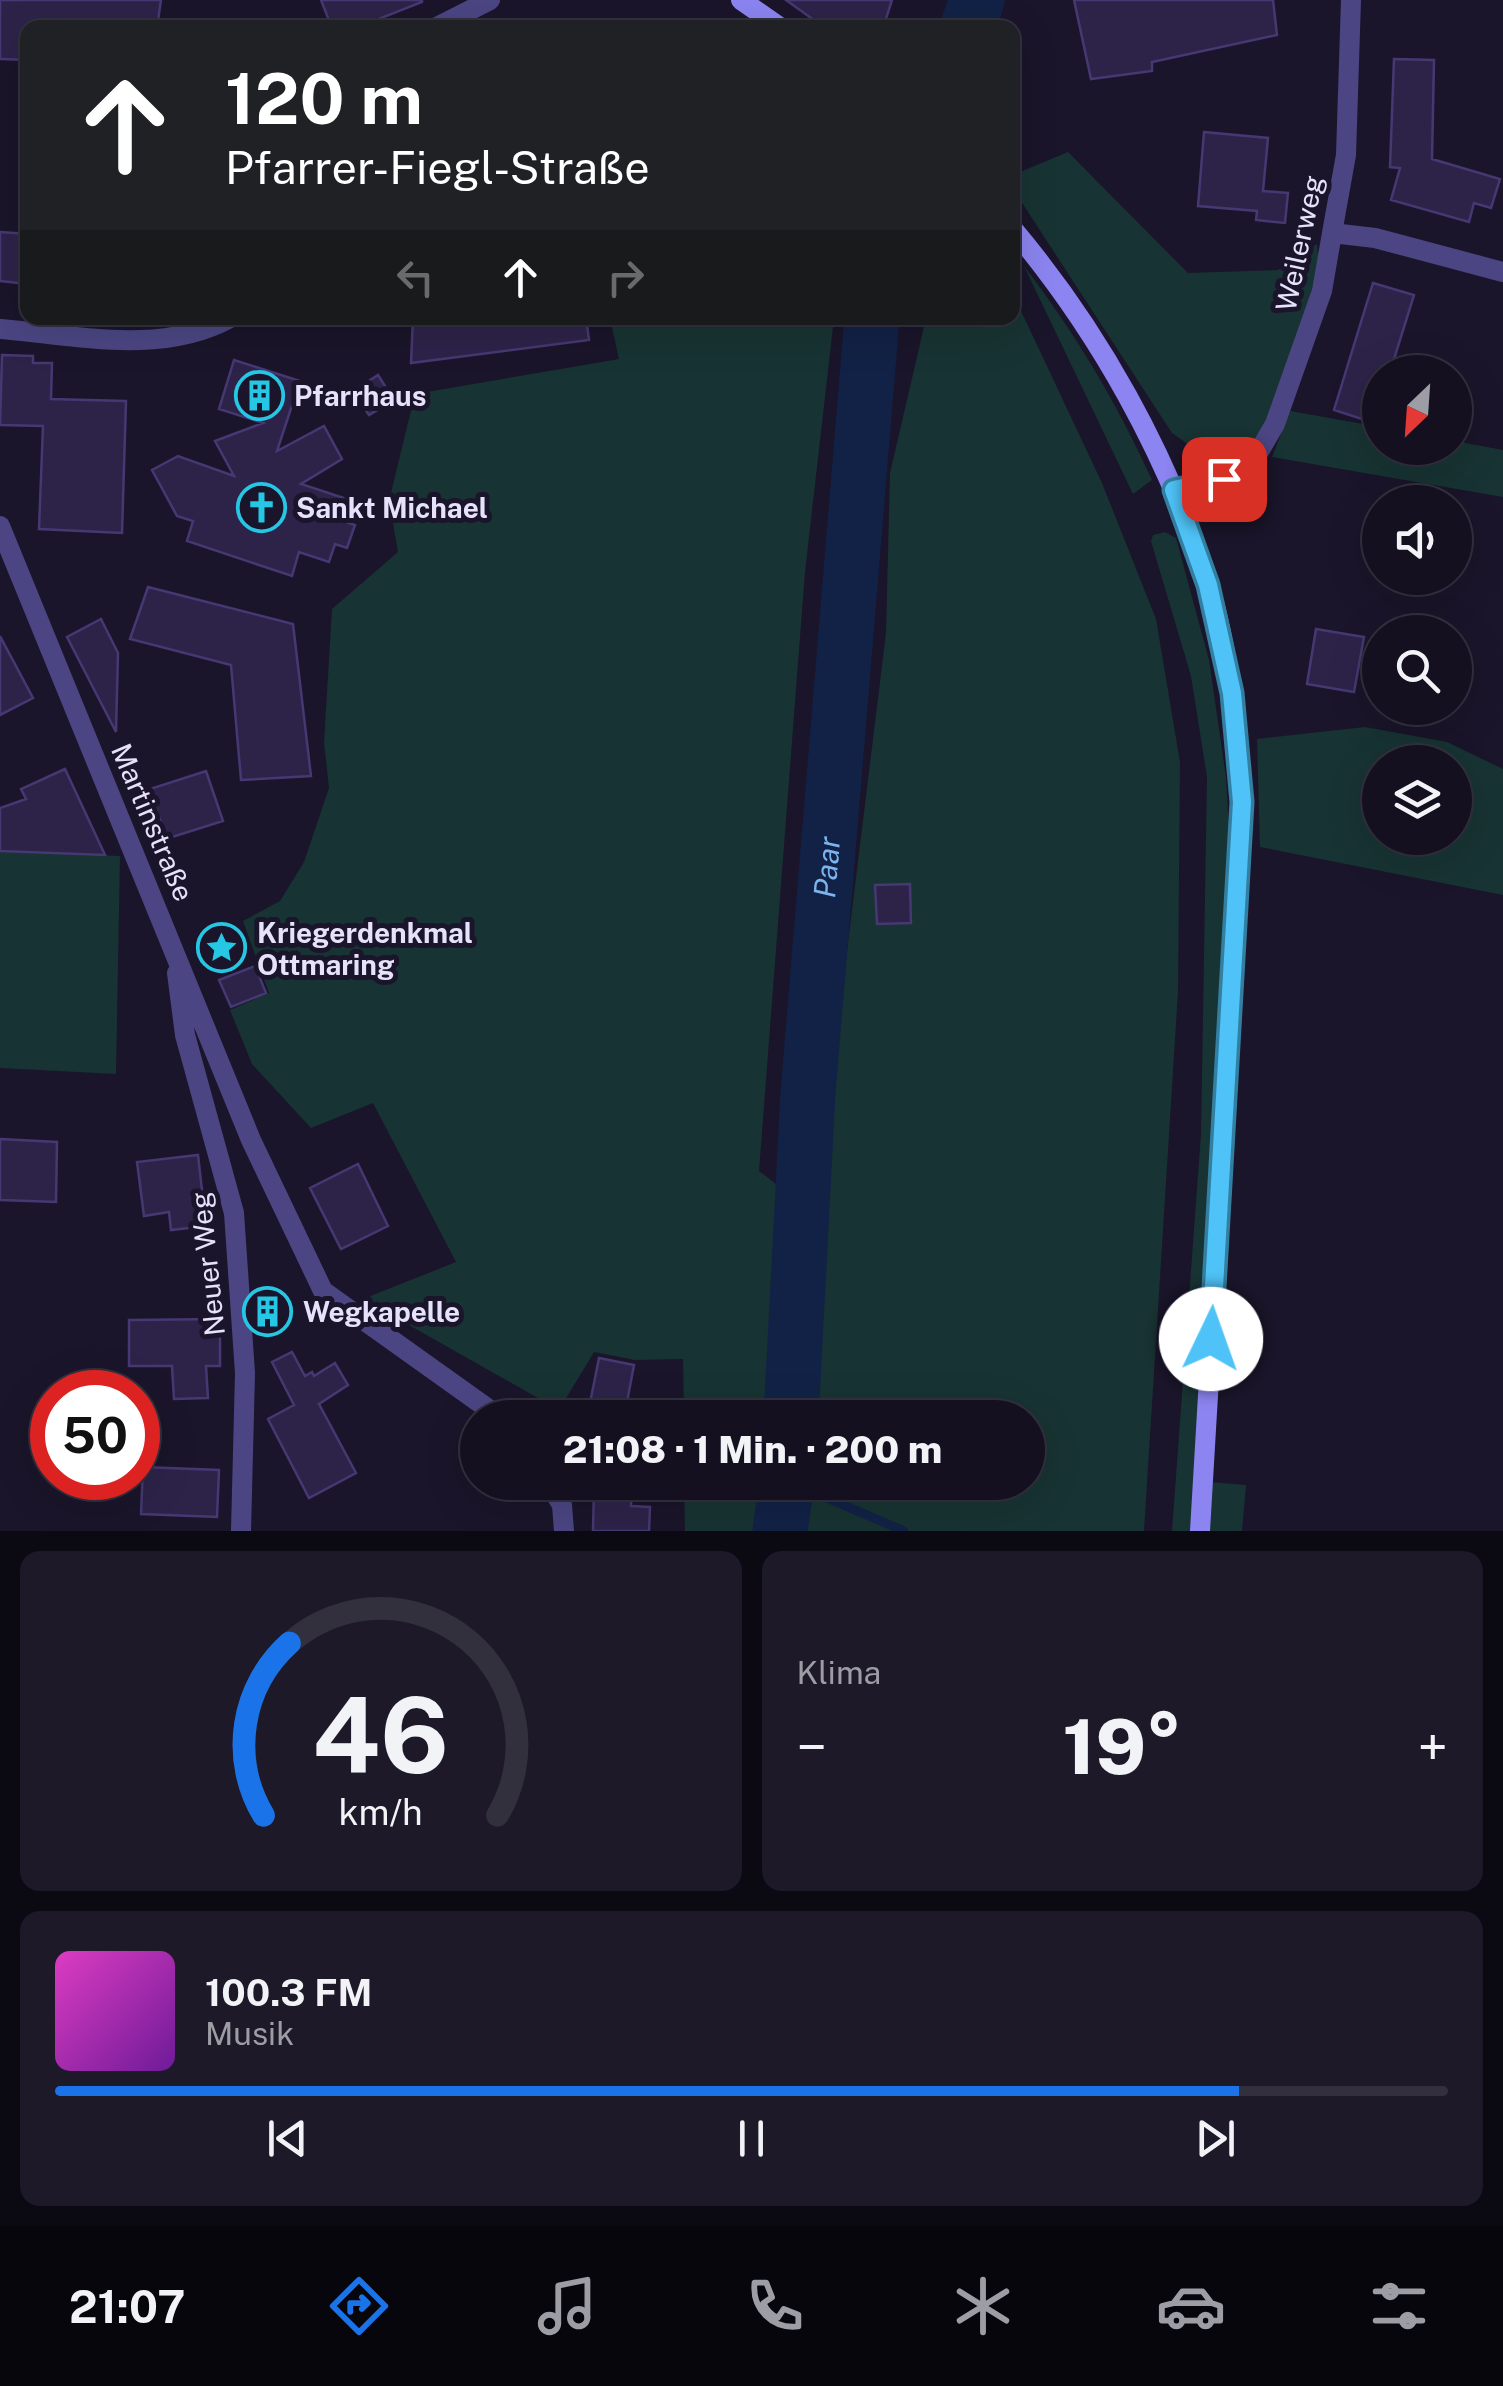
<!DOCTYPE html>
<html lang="de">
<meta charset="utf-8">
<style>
:root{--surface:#141020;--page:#1d1929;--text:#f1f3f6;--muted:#9d9da5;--line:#33303e;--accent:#1a73e8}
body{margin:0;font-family:"Public Sans",sans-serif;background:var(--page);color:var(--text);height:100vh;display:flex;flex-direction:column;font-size:38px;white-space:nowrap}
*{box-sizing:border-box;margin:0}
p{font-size:32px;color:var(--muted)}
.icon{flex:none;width:55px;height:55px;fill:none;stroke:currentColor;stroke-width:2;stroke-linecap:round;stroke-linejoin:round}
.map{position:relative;height:1531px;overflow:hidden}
.sheet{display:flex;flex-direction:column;gap:20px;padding:20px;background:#0b0912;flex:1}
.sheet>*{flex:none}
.guide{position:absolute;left:20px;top:20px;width:1000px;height:305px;border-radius:20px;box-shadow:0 10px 40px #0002,0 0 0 2px var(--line);background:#202124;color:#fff;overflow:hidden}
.needle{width:65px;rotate:205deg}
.fabs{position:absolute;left:1362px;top:355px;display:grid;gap:20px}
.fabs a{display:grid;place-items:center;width:110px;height:110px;border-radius:50%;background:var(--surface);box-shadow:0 10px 40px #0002,0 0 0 2px var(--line);font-size:50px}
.speed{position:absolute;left:30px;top:1370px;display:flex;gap:20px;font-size:50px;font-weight:700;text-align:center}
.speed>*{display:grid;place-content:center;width:130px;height:130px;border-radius:50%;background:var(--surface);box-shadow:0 10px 40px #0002,0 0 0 2px var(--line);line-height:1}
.speed .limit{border:15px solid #d22;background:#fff;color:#111}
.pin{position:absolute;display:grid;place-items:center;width:85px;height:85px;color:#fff;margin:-42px;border-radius:20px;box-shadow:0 5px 15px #0006}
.me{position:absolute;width:110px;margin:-55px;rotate:3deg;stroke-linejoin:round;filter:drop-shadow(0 0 8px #0008)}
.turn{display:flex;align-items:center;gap:35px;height:210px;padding:0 40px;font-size:45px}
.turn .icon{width:130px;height:130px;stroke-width:2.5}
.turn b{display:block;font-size:70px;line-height:85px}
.lanes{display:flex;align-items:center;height:95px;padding:0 40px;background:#0003;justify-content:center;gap:50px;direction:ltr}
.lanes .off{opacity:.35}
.big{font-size:75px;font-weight:800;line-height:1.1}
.sheet .tile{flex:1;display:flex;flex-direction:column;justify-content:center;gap:15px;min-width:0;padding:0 35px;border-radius:20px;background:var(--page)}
.sheet .dial{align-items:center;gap:0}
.dial svg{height:260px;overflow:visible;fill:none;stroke:var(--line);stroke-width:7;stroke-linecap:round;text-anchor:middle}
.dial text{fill:var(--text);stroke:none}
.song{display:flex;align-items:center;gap:30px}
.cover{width:120px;height:120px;border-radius:15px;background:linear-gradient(135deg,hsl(310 70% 55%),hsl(280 70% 35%))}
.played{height:10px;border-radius:5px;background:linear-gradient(90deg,var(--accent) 85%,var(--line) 85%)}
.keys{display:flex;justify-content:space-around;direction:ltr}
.heat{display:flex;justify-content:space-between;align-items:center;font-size:55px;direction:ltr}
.sheet .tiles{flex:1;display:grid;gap:20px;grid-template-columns:1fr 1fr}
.tile:last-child{grid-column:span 2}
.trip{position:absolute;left:460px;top:1400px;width:585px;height:100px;border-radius:50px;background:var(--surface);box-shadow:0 10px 40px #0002,0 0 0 2px var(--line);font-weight:800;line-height:100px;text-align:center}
.dock{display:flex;height:160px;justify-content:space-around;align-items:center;background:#08060d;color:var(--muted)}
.dock .icon{width:70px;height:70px}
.dock .current{color:var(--accent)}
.dock b{font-size:45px;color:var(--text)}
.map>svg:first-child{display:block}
.green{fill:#183333;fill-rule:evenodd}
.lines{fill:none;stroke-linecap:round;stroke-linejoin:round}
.stream{stroke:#122246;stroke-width:9}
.river{stroke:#122246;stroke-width:55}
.building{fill:#2d2349;stroke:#463872;stroke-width:2.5}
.street{stroke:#4b4683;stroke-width:20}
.secondary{stroke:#8c84f0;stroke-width:20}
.route-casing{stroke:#337fa1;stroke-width:25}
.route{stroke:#4fc3f7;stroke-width:18}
.labels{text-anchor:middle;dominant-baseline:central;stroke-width:10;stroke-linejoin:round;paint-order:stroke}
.street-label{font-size:28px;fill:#e6e2fb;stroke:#1a152a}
.poi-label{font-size:28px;font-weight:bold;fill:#e6e2fb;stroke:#1a152a;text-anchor:start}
.water-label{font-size:30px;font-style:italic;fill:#7cb4ef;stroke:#1a152a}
</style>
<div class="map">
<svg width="1503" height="1531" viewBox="0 0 1503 1531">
<rect width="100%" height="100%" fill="#1a152a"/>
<path class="green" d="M1068 152 1188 273 1278 270 1317 244 1322 291 1254 460 1211 461 1172 433 1013 189V175Z
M1024 266C1075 333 1117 403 1152 480L1133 494Z
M1013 294 1102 483 1156 619 1180 762 1178 992 1144 1531H798L800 1483 1028 1482V1418L805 1417 829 1172V1098L886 633 890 473 926 318H1012Z
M610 318H834L805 572 759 1171 802 1204 791 1417H684L683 1359 635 1360 594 1352 559 1410 363 1299 456 1262 373 1103 311 1128 252 1064 230 1010 269 993 243 921 280 901 304 862 329 788 324 743 332 609 398 552 389 501 415 394 619 359Z
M1290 411 1380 427V448H1455V441L1503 450V497L1272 457Z
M1165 532 1176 538 1209 660 1226 777 1233 898 1194 1531H1172L1201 1134 1207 777 1191 676 1151 541 1153 535Z
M1365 727 1447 742 1503 769V895L1260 847 1257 739ZM1380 762H1455V838H1380Z
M0 851 120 856 116 1074 0 1068Z
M1209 1482 1246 1485 1242 1531H1206Z
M684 1483H785L778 1531H685Z"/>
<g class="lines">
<path class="stream" d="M790 1482 904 1531"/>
<g class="river">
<path d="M967 28 977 0"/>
<path id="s1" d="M791 1418 808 1093 872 318"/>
<path d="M780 1531 787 1482"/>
</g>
</g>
<path class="building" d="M0 0H161L157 28H28V60L0 59Z
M321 0H422V2L356 28H332Z
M786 0H892L883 28H825Z
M1074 0H1273L1277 35 1152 62V71L1091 79Z
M1394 59 1434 60 1432 159 1500 179 1491 208 1474 203 1469 222 1391 200 1400 168 1390 167Z
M1204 132 1268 138 1263 191 1288 193 1285 223 1256 220 1257 211 1198 206Z
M0 232 28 234V284L0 281Z
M1373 283 1414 295 1390 372H1380V404L1374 423 1334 410Z
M413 318H586L589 340 411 363Z
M2 355 33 356V363H52L51 399 126 401 122 533 39 529 43 426 0 425Z
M234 360 300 381 277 451 324 426 342 459 301 484 350 500 343 521 355 525 347 548 335 544 329 562 299 552 292 576 187 541 193 521 177 516 152 470 178 456 234 476 215 441 263 423 219 409Z
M378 375 394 400 369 415 353 391Z
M148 587 293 624 311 776 241 780 231 665 130 639Z
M101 619 118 653 116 732 67 637Z
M1316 629 1364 637 1354 692 1307 684Z
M0 636 33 698 0 715Z
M65 769 105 855 0 851V808L26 799 21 789Z
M206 771 223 821 166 839 150 789Z
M910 884 911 923 877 924 875 885Z
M255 966 266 993 231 1007 219 980Z
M0 1139 57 1142 56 1202 0 1200Z
M198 1155 206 1226 171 1230 169 1212 144 1216 137 1162Z
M358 1164 388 1226 341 1249 310 1188Z
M220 1319V1366H206L208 1398 174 1399 172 1366H129V1320Z
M292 1352 305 1376 312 1372 314 1376 335 1363 348 1385 319 1404 356 1473 309 1498 268 1419 294 1405 272 1362Z
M599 1358 634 1365 624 1418H587Z
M143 1467 219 1470 217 1517 141 1514Z
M594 1487 632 1488 631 1506 650 1507 649 1531H593Z"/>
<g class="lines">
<path class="street" d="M435 28 490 0
M1332 233 1375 238 1503 272
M0 329C75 335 161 356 230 318
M1174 490 1224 479 1254 460 1275 424 1322 291 1332 233 1346 155 1351 0
M0 526 251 1140 323 1291 501 1418
M177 973 185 1035 234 1213 245 1373 241 1531
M548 1482 562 1505 564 1531"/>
<path class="secondary" d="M741 0 781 28
M1012 228C1099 331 1167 454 1208 582 1230 653 1236 729 1243 802L1200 1531"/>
</g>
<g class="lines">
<defs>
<path id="route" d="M1211 1339 1242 802 1232 693 1208 585 1174 490 1224 479"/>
</defs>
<use href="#route" class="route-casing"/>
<use href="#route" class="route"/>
</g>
<defs>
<symbol id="building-ring" viewBox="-11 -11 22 22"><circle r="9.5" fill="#1a152a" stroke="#25c7e4" stroke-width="1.5"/><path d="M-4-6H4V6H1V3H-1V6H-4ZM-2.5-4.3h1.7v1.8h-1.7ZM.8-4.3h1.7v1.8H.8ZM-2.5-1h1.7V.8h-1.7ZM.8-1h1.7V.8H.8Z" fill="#25c7e4"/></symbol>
<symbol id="church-ring" viewBox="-11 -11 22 22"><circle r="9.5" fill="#1a152a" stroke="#25c7e4" stroke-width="1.5"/><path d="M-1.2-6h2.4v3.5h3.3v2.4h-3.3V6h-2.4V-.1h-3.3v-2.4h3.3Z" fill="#25c7e4"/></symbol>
<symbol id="sight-ring" viewBox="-11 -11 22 22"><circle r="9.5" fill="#1a152a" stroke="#25c7e4" stroke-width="1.5"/><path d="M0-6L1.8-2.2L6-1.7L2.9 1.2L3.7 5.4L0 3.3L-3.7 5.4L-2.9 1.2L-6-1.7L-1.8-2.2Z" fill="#25c7e4"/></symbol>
</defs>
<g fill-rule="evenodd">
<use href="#building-ring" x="232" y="368" width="55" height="55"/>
<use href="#church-ring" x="234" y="480" width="55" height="55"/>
<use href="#sight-ring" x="194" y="920" width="55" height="55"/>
<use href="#building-ring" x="240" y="1284" width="55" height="55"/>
</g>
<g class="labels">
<g class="street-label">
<text transform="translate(1299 243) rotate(-78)">Weilerweg</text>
<text transform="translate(153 822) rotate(67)">Martinstraße</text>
<text transform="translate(207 1264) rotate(-96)">Neuer Weg</text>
</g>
<g class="poi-label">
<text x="294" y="395">Pfarrhaus</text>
<text x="296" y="507">Sankt Michael</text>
<text x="257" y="932">Kriegerdenkmal<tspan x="257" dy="32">Ottmaring</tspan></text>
<text x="303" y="1311">Wegkapelle</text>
</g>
<g class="water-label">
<text stroke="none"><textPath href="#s1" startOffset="552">Paar</textPath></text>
</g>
</g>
</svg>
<div class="fabs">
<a><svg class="needle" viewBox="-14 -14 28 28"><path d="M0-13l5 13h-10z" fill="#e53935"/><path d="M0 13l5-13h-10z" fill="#9d9da5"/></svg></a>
<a><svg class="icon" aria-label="sound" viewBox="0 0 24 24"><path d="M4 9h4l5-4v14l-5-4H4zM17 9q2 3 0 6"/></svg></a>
<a><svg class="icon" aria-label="search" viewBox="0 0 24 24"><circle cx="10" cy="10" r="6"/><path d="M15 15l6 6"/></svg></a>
<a><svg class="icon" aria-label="layers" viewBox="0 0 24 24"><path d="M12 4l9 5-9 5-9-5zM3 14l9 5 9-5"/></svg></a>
</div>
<div class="speed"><div class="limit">50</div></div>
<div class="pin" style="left:1224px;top:479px;background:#d93025"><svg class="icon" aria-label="arrive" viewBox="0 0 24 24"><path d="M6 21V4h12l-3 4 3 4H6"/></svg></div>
<svg class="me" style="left:1211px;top:1339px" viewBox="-20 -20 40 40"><circle r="19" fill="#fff"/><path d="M0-13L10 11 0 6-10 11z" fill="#4fc3f7"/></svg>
<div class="trip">21:08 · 1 Min. · 200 m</div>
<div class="guide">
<div class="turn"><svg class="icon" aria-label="ahead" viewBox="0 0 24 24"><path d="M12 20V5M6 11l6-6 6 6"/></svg><div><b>120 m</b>Pfarrer-Fiegl-Straße</div></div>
<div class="lanes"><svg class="icon off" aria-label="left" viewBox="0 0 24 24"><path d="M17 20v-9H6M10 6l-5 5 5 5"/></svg><svg class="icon" aria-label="ahead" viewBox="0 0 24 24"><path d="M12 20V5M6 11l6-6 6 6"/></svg><svg class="icon off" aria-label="right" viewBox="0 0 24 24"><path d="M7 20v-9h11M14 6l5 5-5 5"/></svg></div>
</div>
</div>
<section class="sheet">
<div class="tiles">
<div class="tile dial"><svg viewBox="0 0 100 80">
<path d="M14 69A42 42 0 1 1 86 69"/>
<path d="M14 69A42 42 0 0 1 22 16" stroke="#1a73e8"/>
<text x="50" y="56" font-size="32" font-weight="700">46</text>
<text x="50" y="72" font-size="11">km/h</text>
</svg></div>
<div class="tile"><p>Klima</p>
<div class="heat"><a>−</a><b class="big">19°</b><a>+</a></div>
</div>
<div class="tile">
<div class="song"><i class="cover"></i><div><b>100.3 FM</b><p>Musik</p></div></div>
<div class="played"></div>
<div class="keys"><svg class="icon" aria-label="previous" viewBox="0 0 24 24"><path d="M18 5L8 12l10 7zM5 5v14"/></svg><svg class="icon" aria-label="pause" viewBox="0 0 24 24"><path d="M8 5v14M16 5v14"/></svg><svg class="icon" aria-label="next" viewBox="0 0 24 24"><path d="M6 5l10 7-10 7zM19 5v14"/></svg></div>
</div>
</div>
</section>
<nav class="dock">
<b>21:07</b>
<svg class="icon current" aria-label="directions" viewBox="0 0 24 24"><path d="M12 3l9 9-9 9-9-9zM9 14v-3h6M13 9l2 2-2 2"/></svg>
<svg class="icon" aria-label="music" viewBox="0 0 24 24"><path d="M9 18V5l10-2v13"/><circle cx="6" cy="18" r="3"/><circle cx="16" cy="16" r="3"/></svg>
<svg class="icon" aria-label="phone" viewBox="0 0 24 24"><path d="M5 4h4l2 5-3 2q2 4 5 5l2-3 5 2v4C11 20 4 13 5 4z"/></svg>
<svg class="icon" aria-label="climate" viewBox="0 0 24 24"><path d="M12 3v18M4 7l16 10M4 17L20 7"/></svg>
<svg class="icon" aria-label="car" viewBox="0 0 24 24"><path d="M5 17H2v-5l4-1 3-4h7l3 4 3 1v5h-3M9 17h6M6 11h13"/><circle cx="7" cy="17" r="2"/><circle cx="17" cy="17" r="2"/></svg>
<svg class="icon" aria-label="filters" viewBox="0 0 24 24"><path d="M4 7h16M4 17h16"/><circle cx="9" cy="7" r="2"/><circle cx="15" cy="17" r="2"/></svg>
</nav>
